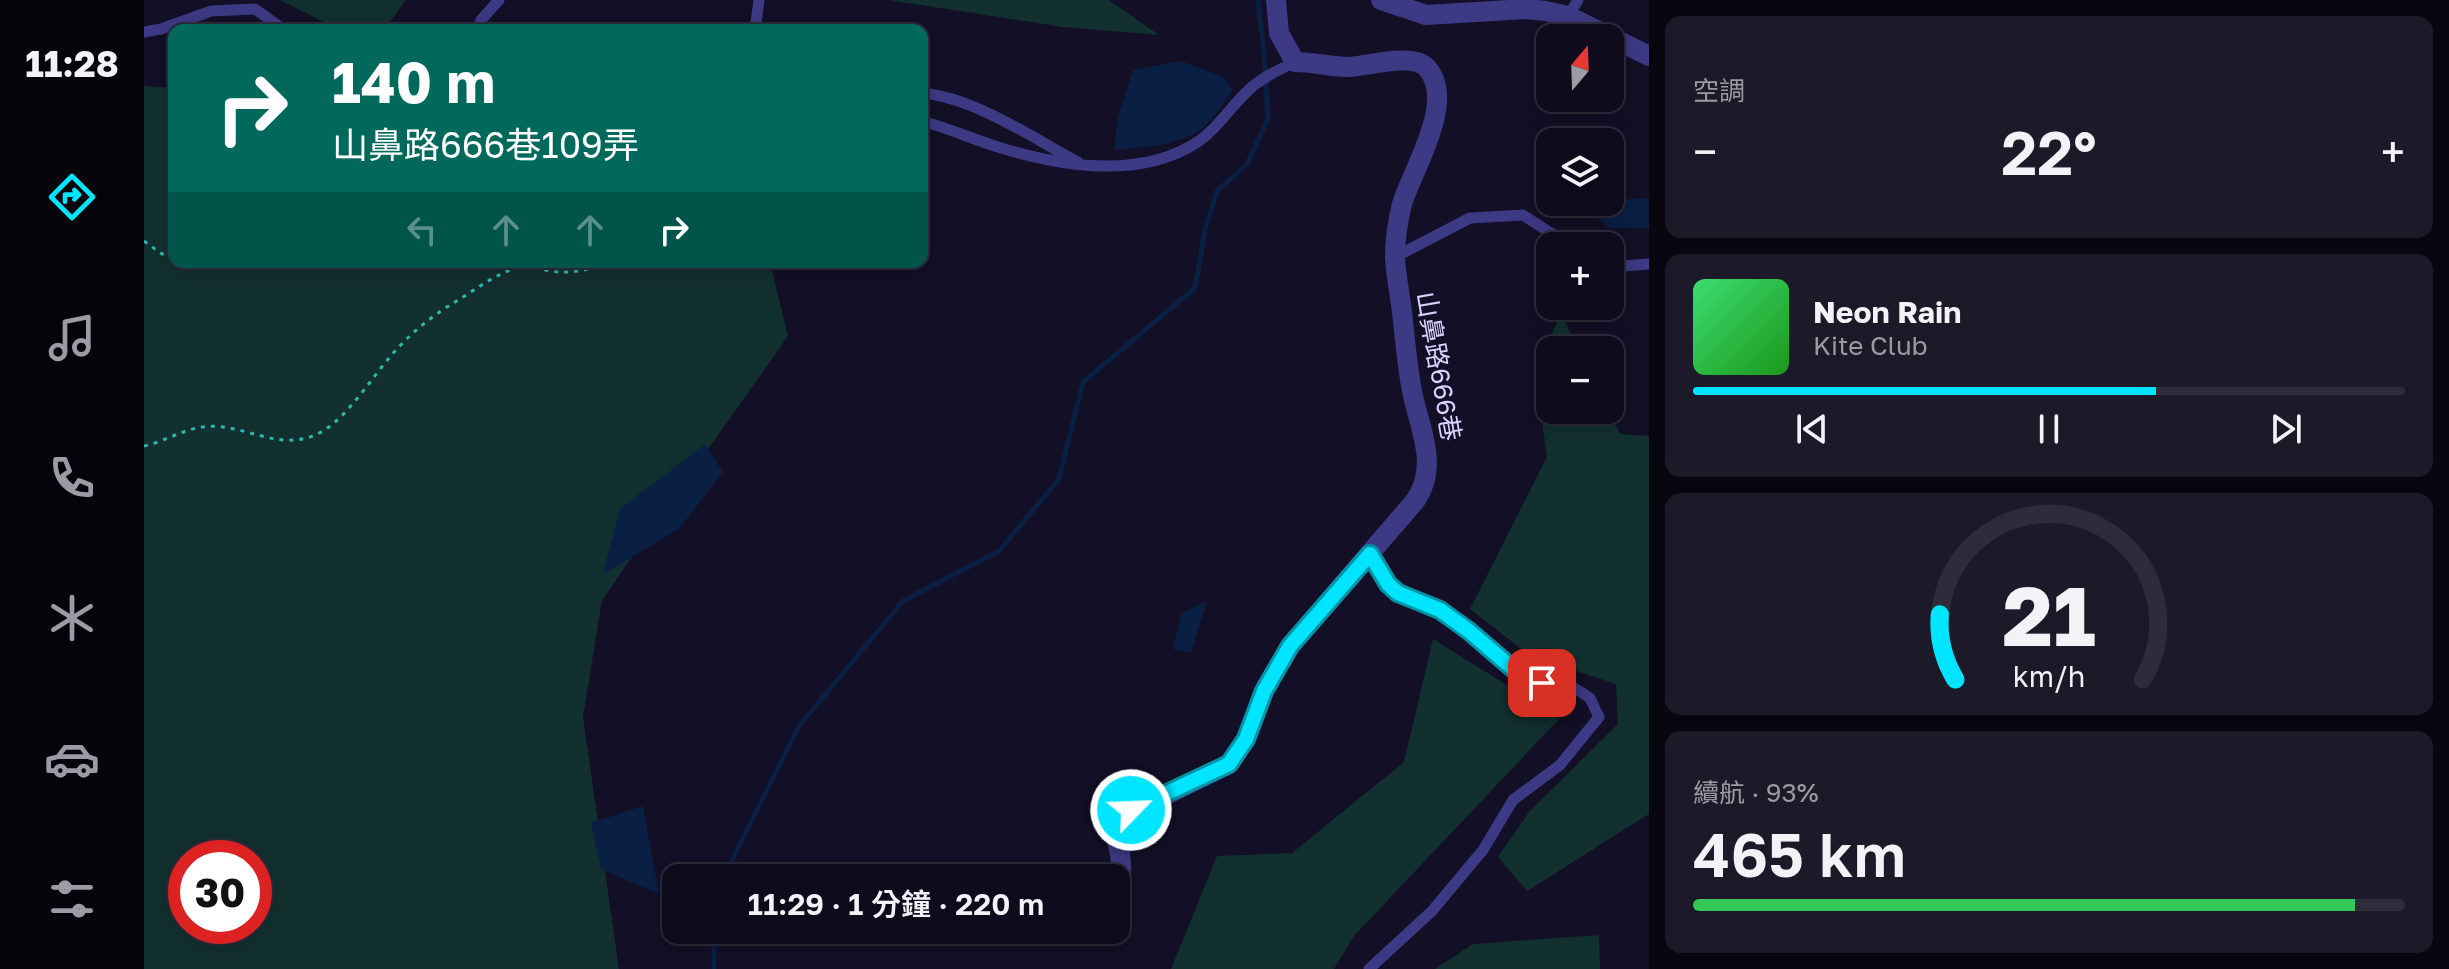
<!DOCTYPE html>
<html lang="zh-TW">
<meta charset="utf-8">
<style>
:root{--surface:#0e0b1c;--page:#1c1929;--text:#f1f3f6;--muted:#9b9ba3;--line:#2e2b3b;--accent:#00e5ff}
body{margin:0;font-family:"Golos Text","Noto Sans TC",sans-serif;background:var(--page);color:var(--text);height:100vh;display:flex;flex-direction:column;font-size:30px;white-space:nowrap}
*{box-sizing:border-box;margin:0}
p{font-size:26px;color:var(--muted)}
.icon{flex:none;width:44px;height:44px;fill:none;stroke:currentColor;stroke-width:2;stroke-linecap:round;stroke-linejoin:round}
.map{position:relative;flex:1;overflow:hidden}
.side{display:flex;flex-direction:column;gap:16px;padding:16px;background:#08060f;width:800px}
.side>*{flex:none}
.top-card{position:absolute;left:24px;top:24px;width:760px;height:244px;border-radius:16px;box-shadow:0 4px 20px #0003,0 0 0 2px var(--line);background:#00695c;color:#fff;overflow:hidden}
.needle{width:52px;rotate:19deg}
.fabs{position:absolute;left:1392px;top:24px;display:grid;gap:16px}
.fabs a{display:grid;place-items:center;width:88px;height:88px;border-radius:16px;background:var(--surface);box-shadow:0 4px 20px #0003,0 0 0 2px var(--line);font-size:40px}
.speed{position:absolute;left:24px;top:840px;display:flex;gap:16px;font-size:40px;font-weight:700;text-align:center}
.speed>*{display:grid;place-content:center;width:104px;height:104px;border-radius:50%;background:var(--surface);box-shadow:0 4px 20px #0003,0 0 0 2px var(--line);line-height:1}
.speed .limit{border:12px solid #d22;background:#fff;color:#111}
.pin{position:absolute;display:grid;place-items:center;width:68px;height:68px;color:#fff;margin:-34px;border-radius:16px;box-shadow:0 4px 12px #0006}
.me{position:absolute;width:88px;margin:-44px;rotate:66deg;stroke-linejoin:round;filter:drop-shadow(0 0 6px #0008)}
.turn{display:flex;align-items:center;gap:28px;height:168px;padding:0 32px;font-size:36px}
.turn .icon{width:104px;height:104px;stroke-width:2.5}
.turn b{display:block;font-size:56px;line-height:68px}
.lanes{display:flex;align-items:center;height:76px;padding:0 32px;background:#0003;justify-content:center;gap:40px;direction:ltr}
.lanes .off{opacity:.35}
.big{font-size:60px;font-weight:600;line-height:1.1}
.side .widget{flex:1;display:flex;flex-direction:column;justify-content:center;gap:12px;min-width:0;padding:0 28px;border-radius:16px;background:var(--page)}
.side .dial{align-items:center;gap:0}
.dial svg{height:208px;overflow:visible;fill:none;stroke:var(--line);stroke-width:7;stroke-linecap:round;text-anchor:middle}
.dial text{fill:var(--text);stroke:none}
.song{display:flex;align-items:center;gap:24px}
.cover{width:96px;height:96px;border-radius:12px;background:linear-gradient(135deg,hsl(140 70% 55%),hsl(120 70% 35%))}
.played{height:8px;border-radius:4px;background:linear-gradient(90deg,var(--accent) 65%,var(--line) 65%)}
.keys{display:flex;justify-content:space-around;direction:ltr}
.heat{display:flex;justify-content:space-between;align-items:center;font-size:44px;direction:ltr}
.charge{height:12px;border-radius:6px;background:linear-gradient(90deg,#34c759 93%,var(--line) 0)}
.trip{position:absolute;left:518px;top:864px;width:468px;height:80px;border-radius:16px;background:var(--surface);box-shadow:0 4px 20px #0003,0 0 0 2px var(--line);font-weight:600;line-height:80px;text-align:center}
main{display:flex;flex:1;min-height:0}
.tab-bar{display:flex;flex-direction:column;width:144px;justify-content:space-around;align-items:center;background:#06040b;color:var(--muted)}
.tab-bar .icon{width:56px;height:56px}
.tab-bar .active{color:var(--accent)}
.tab-bar b{font-size:36px;color:var(--text)}
.map>svg:first-child{display:block}
.green{fill:#12302f;fill-rule:evenodd}
.water{fill:#0a1f44}
.lines{fill:none;stroke-linecap:round;stroke-linejoin:round}
.stream{stroke:#0a1f44;stroke-width:5}
.path{stroke:#2fb8b0;stroke-width:3;stroke-dasharray:4 6;stroke-linecap:butt}
.lane{stroke:#3d3a85;stroke-width:11}
.street{stroke:#3d3a85;stroke-width:20}
.route-casing{stroke:#0095a6;stroke-width:20}
.route{stroke:#00e5ff;stroke-width:14}
.labels{text-anchor:middle;dominant-baseline:central;stroke-width:8;stroke-linejoin:round;paint-order:stroke}
.street-label{font-size:26px;fill:#d9d4ff;stroke:#130f26}
</style>
<main>
<nav class="tab-bar">
<b>11:28</b>
<svg class="icon active" aria-label="directions" viewBox="0 0 24 24"><path d="M12 3l9 9-9 9-9-9zM9 14v-3h6M13 9l2 2-2 2"/></svg>
<svg class="icon" aria-label="music" viewBox="0 0 24 24"><path d="M9 18V5l10-2v13"/><circle cx="6" cy="18" r="3"/><circle cx="16" cy="16" r="3"/></svg>
<svg class="icon" aria-label="phone" viewBox="0 0 24 24"><path d="M5 4h4l2 5-3 2q2 4 5 5l2-3 5 2v4C11 20 4 13 5 4z"/></svg>
<svg class="icon" aria-label="climate" viewBox="0 0 24 24"><path d="M12 3v18M4 7l16 10M4 17L20 7"/></svg>
<svg class="icon" aria-label="car" viewBox="0 0 24 24"><path d="M5 17H2v-5l4-1 3-4h7l3 4 3 1v5h-3M9 17h6M6 11h13"/><circle cx="7" cy="17" r="2"/><circle cx="17" cy="17" r="2"/></svg>
<svg class="icon" aria-label="filters" viewBox="0 0 24 24"><path d="M4 7h16M4 17h16"/><circle cx="9" cy="7" r="2"/><circle cx="15" cy="17" r="2"/></svg>
</nav>
<div class="map">
<svg width="1505" height="969" viewBox="0 0 1505 969">
<rect width="100%" height="100%" fill="#130f26"/>
<path class="green" d="M136 0H262L240 30H196Z
M744 0H965L1015 35 919 27Z
M0 86 30 88V262H626L644 336 458 600 439 717 475 969H0ZM42 858H110V926H42Z
M1417 314 1435 350H1406V410H1464L1476 434 1505 436V814L1383 891 1354 857 1385 812 1474 724 1472 684 1386 656 1326 609 1403 457 1391 369Z
M1289 639 1416 718 1210 936 1190 969H1027L1073 856 1148 853 1260 762Z
M1455 935 1456 969H1291L1329 944Z"/>
<path class="water" d="M1037 61 1080 77 1089 91C1080 102 1071 116 1061 126 1036 147 1001 146 970 150L974 117 989 70Z
M1505 198V228H1465L1437 202Z
M561 444 579 472 535 529 459 574 476 509Z
M1063 601 1047 653 1029 649 1037 613Z
M499 806 515 894 457 869 447 823Z"/>
<g class="lines">
<path class="stream" d="M579 878 655 726 759 601 855 551 915 479 939 382 1051 288 1061 230 1073 191 1103 164 1124 119 1120 53 1114 0
M570 930V969"/>
<path class="path" d="M0 241 18 254 30 252
M0 446C19 442 38 430 58 427 97 421 131 452 171 435 200 423 225 381 246 357 265 334 290 314 316 299 335 287 364 265 387 266 393 267 399 270 405 271 426 274 444 271 463 262"/>
<path class="lane" d="M1424 16 1434 0
M333 30 337 20 355 0
M611 30 615 0
M0 32 17 29 67 11 111 9 140 30
M778 93C831 98 887 137 934 162
M778 121C804 128 828 139 854 147 915 166 994 180 1052 143 1074 129 1088 104 1108 87 1120 76 1137 69 1151 62
M1251 257 1326 218 1379 215 1427 246
M1466 267 1505 264
M1225 969 1288 911 1339 850 1369 800 1416 765 1455 717 1446 698 1429 687 1398 683 1375 674 1325 631 1296 610 1254 593 1244 584 1226 554"/>
<path class="street" d="M1237 0 1282 15 1382 9 1402 11 1424 16 1505 56
M972 890C975 881 978 873 977 863 976 845 967 834 977 817L1085 764 1102 739 1120 691 1146 646 1271 501C1296 465 1275 428 1268 391 1263 365 1261 338 1258 312 1256 295 1252 276 1251 258 1251 242 1254 220 1258 204 1268 170 1314 100 1282 67 1268 53 1224 66 1205 67 1187 67 1169 62 1151 62L1135 33 1132 0"/>
</g>
<g class="lines">
<defs>
<path id="route" d="M987 810 1085 764 1102 739 1120 691 1146 646 1226 554 1244 584 1254 593 1296 610 1325 631 1375 674 1398 683"/>
</defs>
<use href="#route" class="route-casing"/>
<use href="#route" class="route"/>
</g>
<g class="labels">
<g class="street-label">
<text transform="translate(1295 366) rotate(80)">山鼻路666巷</text>
</g>
</g>
</svg>
<div class="fabs">
<a><svg class="needle" viewBox="-14 -14 28 28"><path d="M0-13l5 13h-10z" fill="#e53935"/><path d="M0 13l5-13h-10z" fill="#9b9ba3"/></svg></a>
<a><svg class="icon" aria-label="layers" viewBox="0 0 24 24"><path d="M12 4l9 5-9 5-9-5zM3 14l9 5 9-5"/></svg></a>
<a>+</a>
<a>−</a>
</div>
<div class="speed"><div class="limit">30</div></div>
<div class="pin" style="left:1398px;top:683px;background:#d93025"><svg class="icon" aria-label="arrive" viewBox="0 0 24 24"><path d="M6 21V4h12l-3 4 3 4H6"/></svg></div>
<svg class="me" style="left:987px;top:810px" viewBox="-20 -20 40 40"><circle r="17" fill="#00e5ff" stroke="#fff" stroke-width="3"/><path d="M0-11L8 9 0 5-8 9z" fill="#fff"/></svg>
<div class="trip">11:29 · 1 分鐘 · 220 m</div>
<div class="top-card">
<div class="turn"><svg class="icon" aria-label="right" viewBox="0 0 24 24"><path d="M7 20v-9h11M14 6l5 5-5 5"/></svg><div><b>140 m</b>山鼻路666巷109弄</div></div>
<div class="lanes"><svg class="icon off" aria-label="left" viewBox="0 0 24 24"><path d="M17 20v-9H6M10 6l-5 5 5 5"/></svg><svg class="icon off" aria-label="ahead" viewBox="0 0 24 24"><path d="M12 20V5M6 11l6-6 6 6"/></svg><svg class="icon off" aria-label="ahead" viewBox="0 0 24 24"><path d="M12 20V5M6 11l6-6 6 6"/></svg><svg class="icon" aria-label="right" viewBox="0 0 24 24"><path d="M7 20v-9h11M14 6l5 5-5 5"/></svg></div>
</div>
</div>
<section class="side">
<div class="widget"><p>空調</p>
<div class="heat"><a>−</a><b class="big">22°</b><a>+</a></div>
</div>
<div class="widget">
<div class="song"><i class="cover"></i><div><b>Neon Rain</b><p>Kite Club</p></div></div>
<div class="played"></div>
<div class="keys"><svg class="icon" aria-label="previous" viewBox="0 0 24 24"><path d="M18 5L8 12l10 7zM5 5v14"/></svg><svg class="icon" aria-label="pause" viewBox="0 0 24 24"><path d="M8 5v14M16 5v14"/></svg><svg class="icon" aria-label="next" viewBox="0 0 24 24"><path d="M6 5l10 7-10 7zM19 5v14"/></svg></div>
</div>
<div class="widget dial"><svg viewBox="0 0 100 80">
<path d="M14 69A42 42 0 1 1 86 69"/>
<path d="M14 69A42 42 0 0 1 8 44" stroke="#00e5ff"/>
<text x="50" y="56" font-size="32" font-weight="700">21</text>
<text x="50" y="72" font-size="11">km/h</text>
</svg></div>
<div class="widget"><p>續航 · 93%</p><b class="big">465 km</b><div class="charge"></div></div>
</section>
</main>
